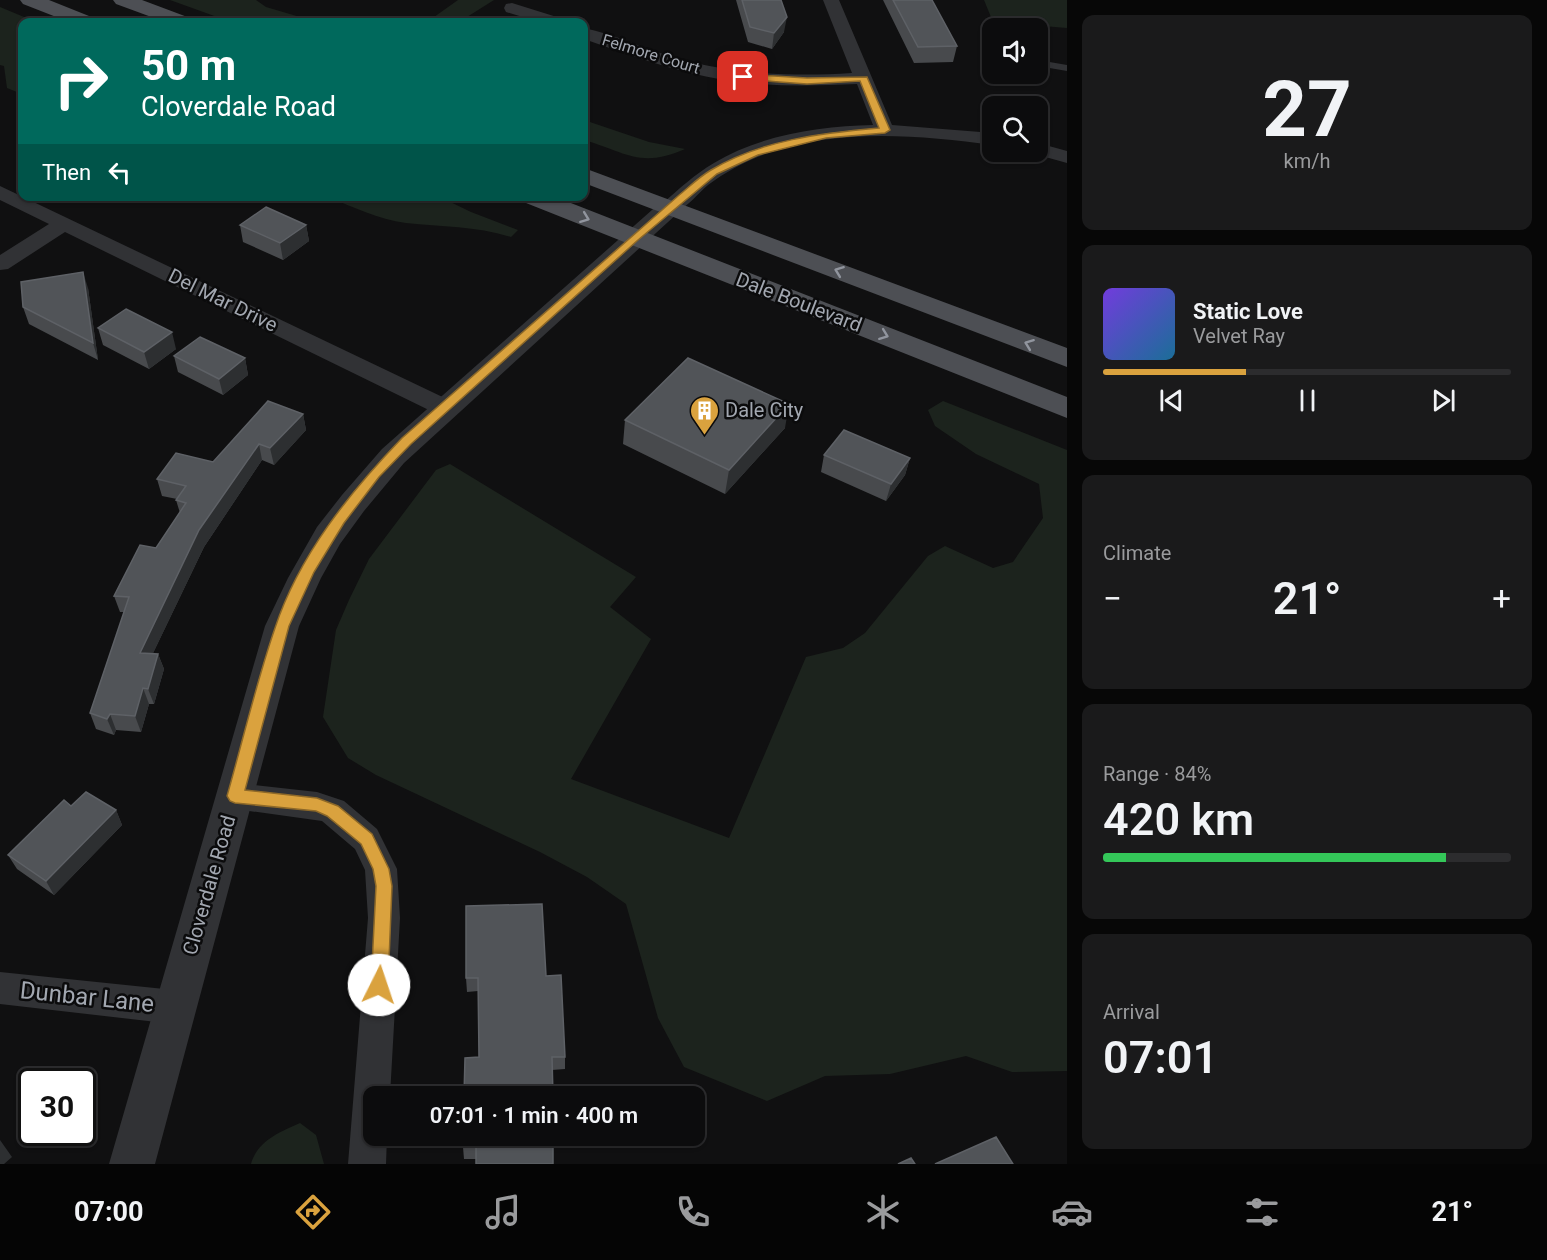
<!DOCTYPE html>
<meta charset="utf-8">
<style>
:root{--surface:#0c0c0d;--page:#1a1a1b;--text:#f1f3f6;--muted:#9a9b9d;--line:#2c2c2e;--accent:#daa23e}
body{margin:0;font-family:Roboto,sans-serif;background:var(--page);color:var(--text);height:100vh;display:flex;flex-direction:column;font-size:22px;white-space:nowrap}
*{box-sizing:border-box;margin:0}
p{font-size:20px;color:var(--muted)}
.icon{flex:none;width:33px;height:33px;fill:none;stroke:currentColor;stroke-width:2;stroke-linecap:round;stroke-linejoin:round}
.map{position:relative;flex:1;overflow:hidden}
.sheet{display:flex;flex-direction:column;gap:15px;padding:15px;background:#070707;width:480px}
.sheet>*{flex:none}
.guide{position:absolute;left:18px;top:18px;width:570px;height:183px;border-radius:12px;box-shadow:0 2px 4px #0004,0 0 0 2px var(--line);background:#00695c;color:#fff;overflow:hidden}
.fabs{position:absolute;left:982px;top:18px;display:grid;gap:12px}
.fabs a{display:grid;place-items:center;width:66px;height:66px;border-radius:12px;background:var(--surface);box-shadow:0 2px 4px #0004,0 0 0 2px var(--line);font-size:30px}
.speed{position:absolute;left:18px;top:1068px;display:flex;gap:12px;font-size:30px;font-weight:700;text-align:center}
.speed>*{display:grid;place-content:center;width:78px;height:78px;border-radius:50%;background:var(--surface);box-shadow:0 2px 4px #0004,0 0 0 2px var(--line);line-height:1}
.speed .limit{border:3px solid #111;border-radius:9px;background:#fff;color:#111}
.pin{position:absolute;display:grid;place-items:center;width:51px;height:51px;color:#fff;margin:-26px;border-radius:12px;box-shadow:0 3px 9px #0006}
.me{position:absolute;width:66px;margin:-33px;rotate:4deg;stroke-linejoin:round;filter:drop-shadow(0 0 4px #0008)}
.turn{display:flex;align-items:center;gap:21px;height:126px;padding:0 24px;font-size:27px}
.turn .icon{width:78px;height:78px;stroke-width:2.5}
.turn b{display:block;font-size:42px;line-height:51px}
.then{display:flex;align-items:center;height:57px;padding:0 24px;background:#0003;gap:12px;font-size:22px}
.big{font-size:45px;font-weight:600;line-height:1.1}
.sheet .card{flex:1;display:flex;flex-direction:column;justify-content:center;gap:9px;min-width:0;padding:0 21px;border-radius:12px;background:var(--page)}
.sheet .dial{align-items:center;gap:0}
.dial b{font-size:78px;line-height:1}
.song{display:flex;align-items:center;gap:18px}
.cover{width:72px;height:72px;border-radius:9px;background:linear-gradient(135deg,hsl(260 70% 55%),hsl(200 70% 35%))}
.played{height:6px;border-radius:3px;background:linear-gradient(90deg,var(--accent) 35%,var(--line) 35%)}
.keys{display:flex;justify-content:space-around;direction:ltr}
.heat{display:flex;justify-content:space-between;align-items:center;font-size:33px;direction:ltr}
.charge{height:9px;border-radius:4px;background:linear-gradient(90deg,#34c759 84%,var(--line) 0)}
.trip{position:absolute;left:363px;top:1086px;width:342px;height:60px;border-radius:12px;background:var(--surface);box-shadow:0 2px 4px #0004,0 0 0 2px var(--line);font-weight:600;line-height:60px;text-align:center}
.tabs{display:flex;height:96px;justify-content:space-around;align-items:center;background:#050505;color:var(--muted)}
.tabs .icon{width:42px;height:42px}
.tabs .selected{color:var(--accent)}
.tabs b{font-size:27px;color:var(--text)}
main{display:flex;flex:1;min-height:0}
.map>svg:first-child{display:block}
.green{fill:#1c231d}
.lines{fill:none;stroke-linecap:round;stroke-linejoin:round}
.service{fill:#313235;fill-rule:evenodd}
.minor{fill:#313235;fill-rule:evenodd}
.tertiary{fill:#313235;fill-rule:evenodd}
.primary{fill:#4d4f54;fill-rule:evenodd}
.wall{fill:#484a4d}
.shaded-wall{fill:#2d2f31}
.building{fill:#515458;stroke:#5e6166;stroke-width:1.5}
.oneway{stroke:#91959e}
.route{fill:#daa23e;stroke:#8e6928;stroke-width:1.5}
.labels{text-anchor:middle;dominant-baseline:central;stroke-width:5;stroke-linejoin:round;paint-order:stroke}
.far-street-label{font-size:16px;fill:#a2a7b0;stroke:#0b0b0c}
.street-label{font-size:20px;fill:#a2a7b0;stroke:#0b0b0c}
.poi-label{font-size:20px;fill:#a2a7b0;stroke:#0b0b0c;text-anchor:start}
.near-street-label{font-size:24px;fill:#a2a7b0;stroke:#0b0b0c}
</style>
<main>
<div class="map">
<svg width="1067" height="1164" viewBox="0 0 1067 1164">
<rect width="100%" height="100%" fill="#101011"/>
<path class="green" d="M170 0H256L266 7 317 22H231Z
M458 0H494L459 22H427Z
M984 0H1067V28L993 22Z
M0 7 36 22H22V94L7 88 4 66 0 65Z
M584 120 649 142 685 149C640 169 626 152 584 140Z
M328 197H440L471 212 518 230 511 237C476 226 442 227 406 223 378 219 353 207 328 197Z
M943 401 1067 450V1071L1012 1072 966 1056 890 1074 825 1076 767 1101 684 1067 658 1018 626 904 587 877 540 852 376 775 348 758 323 717 336 630 349 600 369 559 436 470 450 464 636 577 610 607 651 639 571 779 729 838 806 657 843 648 865 633 928 556 945 546 993 568 1013 562 1043 518 1039 484 976 454 935 426 928 410Z
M300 1123 316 1135 324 1164H251C257 1141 280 1132 300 1123Z"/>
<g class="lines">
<path class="service" d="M1038 60 1067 65V71L1038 66Z"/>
<path class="minor" d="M823 0H839L892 125 993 133V145C919 135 837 128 765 154 744 162 725 172 708 185 698 193 688 207 676 212 672 214 667 212 663 211L660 207 663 203C679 189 695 174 714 163 760 135 820 126 873 125L857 84C812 86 768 87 724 80 676 72 629 55 584 39V28C614 34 645 49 675 58 733 74 792 77 852 73Z
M512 3 560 18 563 22H539L506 12 504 8 506 4Z
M1038 143 1067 151V163L1031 153 1030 152H1038Z
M0 186 453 402 457 408 453 414 445 416 437 414 65 232 8 269 0 270V255L49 224 0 200Z
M235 783 317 792 344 801 377 829 397 869 400 918 390 1096H374V1136H387L386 1164H348L368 918 365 870 355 849 322 821 235 809 224 805 220 796 224 787Z
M0 972 174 990 186 995 191 1007 186 1019 174 1024 0 1004Z"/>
<path class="tertiary" d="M670 200 679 202 682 207 679 212 404 463 364 511 340 544 321 578 299 626 155 1164H109L265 626 288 578 317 527 342 495 382 449 661 202Z"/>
<path class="primary" d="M20 0H49L94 18 97 22H69L23 4Z
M113 0H142L190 18 193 22H165L116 4Z
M584 168 1067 348V367L584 183Z
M518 196H553L1067 397V418L521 201Z"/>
</g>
<path class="wall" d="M736 0H781L784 32 772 49 748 42Z
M883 0H932L957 46 953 62 914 63Z
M240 225H306L309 241 283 260 243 242Z
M88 288 98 360 29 324 23 307Z
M98 328 176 349 149 369 103 345Z
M174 356 245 358 248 375 223 395 178 372Z
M303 414 306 430 274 465 262 460 204 547 153 653 158 654 164 669 154 704H149L141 732 116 730 114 735 96 729 90 713 124 612H120L114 596 156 548 180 513 176 500 177 499 162 496 157 479 213 462Z
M625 420 785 428 725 494 623 444Z
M824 455 910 458 905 475 886 501 821 472Z
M71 806 116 810 122 825 54 895 17 869 8 855Z
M546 976 565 1057V1069L552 1070 479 1057 478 991 467 992 466 978Z
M553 1136 476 1159H464L463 1147Z"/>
<path class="shaded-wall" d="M787 17 784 32 772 49 774 33Z
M306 225 309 241 283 260 280 243Z
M83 272 88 288 98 360 93 343Z
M172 332 176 349 149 369 144 352Z
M245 358 248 375 223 395 219 379Z
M789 404 785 428 725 494 729 470Z
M303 414 306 430 274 465 270 448Z
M259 444 262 460 204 547 146 668 140 653 199 530Z
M910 458 905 475 886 501 891 484Z
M158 654 164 669 154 704 148 689Z
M143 688 149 704 141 732 135 716Z
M110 714 116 730 114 735 107 719Z
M116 810 122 825 54 895 46 881Z
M0 1140 12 1157 4 1164H0Z"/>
<path class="building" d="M742 0H781L787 17 774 33 750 27Z
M893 0H932L957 46 918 47Z
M266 207 306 225 280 243 240 225Z
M83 272 93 343 23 307 21 282Z
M126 309 172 332 144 352 98 328Z
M200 337 245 358 219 379 174 356Z
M688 358 789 404 729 470 625 420Z
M268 401 303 414 270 448 259 444 199 530 140 653 158 654 148 689 143 688 135 716 110 714 107 719 90 713 129 597 114 596 140 545 156 548 186 503 176 500 186 486 157 479 176 453 213 462Z
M844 430 910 458 891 484 824 455Z
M86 792 116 810 46 881 8 855 64 800 71 806Z
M542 904 546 976 561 975 565 1057H552L553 1096H464L465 1058 479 1057 478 978H466V906Z
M463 1136H553V1164H476V1147H463Z
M996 1137 1013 1164H935Z
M911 1158 915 1164H898Z"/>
<defs><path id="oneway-chevron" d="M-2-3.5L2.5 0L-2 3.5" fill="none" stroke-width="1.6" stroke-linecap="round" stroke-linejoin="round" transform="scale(1.5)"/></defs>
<g class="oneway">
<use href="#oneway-chevron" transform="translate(585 218) rotate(21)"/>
<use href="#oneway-chevron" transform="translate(839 271) rotate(-159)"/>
<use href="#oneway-chevron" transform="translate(884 335) rotate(21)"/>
<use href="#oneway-chevron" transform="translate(1029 344) rotate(-159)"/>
</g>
<path class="route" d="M743 74 807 78 867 77 890 130 885 133 826 138 758 155 717 174 638 240 411 444 379 477 344 523 314 572 289 626 245 790 317 798 338 806 372 834 389 869 392 886 388 985 385 991 379 993 373 991 371 985 376 886 373 869 361 844 327 816 316 811 235 803 230 801 227 796C243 740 256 683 275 628 299 555 350 492 402 438L678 196C689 187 699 177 711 170 761 140 822 133 879 128L860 81 807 84 740 79V75Z"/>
<defs>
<symbol id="building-pin" viewBox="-11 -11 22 30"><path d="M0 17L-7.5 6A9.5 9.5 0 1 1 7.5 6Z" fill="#daa23e" stroke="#0b0b0c"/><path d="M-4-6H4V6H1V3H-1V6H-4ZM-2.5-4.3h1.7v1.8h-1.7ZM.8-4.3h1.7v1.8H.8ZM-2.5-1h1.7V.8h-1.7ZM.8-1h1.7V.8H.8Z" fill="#fff"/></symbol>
</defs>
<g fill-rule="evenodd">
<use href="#building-pin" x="688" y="394" width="33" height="45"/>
</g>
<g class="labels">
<g class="far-street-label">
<text transform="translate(651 54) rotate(17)">Felmore Court</text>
</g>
<g class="street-label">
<text transform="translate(223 300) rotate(26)">Del Mar Drive</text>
<text transform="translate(799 302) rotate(21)">Dale Boulevard</text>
<text transform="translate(209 885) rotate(-74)">Cloverdale Road</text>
</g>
<g class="poi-label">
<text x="725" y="410">Dale City</text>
</g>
<g class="near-street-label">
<text transform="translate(87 997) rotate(6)">Dunbar Lane</text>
</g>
</g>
</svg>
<div class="fabs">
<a><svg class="icon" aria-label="sound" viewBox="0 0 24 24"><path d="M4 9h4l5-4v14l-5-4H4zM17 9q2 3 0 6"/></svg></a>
<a><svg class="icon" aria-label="search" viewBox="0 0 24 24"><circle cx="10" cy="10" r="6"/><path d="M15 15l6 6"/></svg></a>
</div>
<div class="speed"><div class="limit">30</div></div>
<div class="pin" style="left:743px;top:77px;background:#d93025"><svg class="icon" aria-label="arrive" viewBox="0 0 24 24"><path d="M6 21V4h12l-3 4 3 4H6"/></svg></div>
<svg class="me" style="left:379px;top:985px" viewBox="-20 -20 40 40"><circle r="19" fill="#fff"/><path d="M0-13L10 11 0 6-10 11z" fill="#daa23e"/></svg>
<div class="trip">07:01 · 1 min · 400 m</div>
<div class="guide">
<div class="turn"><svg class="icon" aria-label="right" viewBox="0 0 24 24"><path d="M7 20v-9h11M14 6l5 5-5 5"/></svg><div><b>50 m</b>Cloverdale Road</div></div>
<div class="then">Then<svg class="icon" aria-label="left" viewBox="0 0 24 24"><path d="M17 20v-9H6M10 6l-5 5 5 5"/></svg></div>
</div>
</div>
<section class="sheet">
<div class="card dial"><b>27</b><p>km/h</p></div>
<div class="card">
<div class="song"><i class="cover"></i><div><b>Static Love</b><p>Velvet Ray</p></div></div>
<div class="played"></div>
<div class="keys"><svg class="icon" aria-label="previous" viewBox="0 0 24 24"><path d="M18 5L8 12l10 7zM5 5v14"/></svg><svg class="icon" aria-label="pause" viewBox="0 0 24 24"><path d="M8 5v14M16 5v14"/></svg><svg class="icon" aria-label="next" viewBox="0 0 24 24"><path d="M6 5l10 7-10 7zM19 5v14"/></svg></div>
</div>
<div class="card"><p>Climate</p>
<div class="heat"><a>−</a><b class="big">21°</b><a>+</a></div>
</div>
<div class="card"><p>Range · 84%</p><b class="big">420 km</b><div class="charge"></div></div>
<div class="card"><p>Arrival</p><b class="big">07:01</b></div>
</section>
</main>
<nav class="tabs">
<b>07:00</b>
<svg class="icon selected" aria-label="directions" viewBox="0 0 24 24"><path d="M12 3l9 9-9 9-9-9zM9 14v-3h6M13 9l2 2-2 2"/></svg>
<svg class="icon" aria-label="music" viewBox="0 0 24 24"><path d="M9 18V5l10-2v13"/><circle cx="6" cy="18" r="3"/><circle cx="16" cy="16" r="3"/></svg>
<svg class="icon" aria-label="phone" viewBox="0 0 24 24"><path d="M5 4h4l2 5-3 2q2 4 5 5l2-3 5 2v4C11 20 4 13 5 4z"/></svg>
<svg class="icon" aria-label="climate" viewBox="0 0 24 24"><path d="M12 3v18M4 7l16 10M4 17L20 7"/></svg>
<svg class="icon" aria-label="car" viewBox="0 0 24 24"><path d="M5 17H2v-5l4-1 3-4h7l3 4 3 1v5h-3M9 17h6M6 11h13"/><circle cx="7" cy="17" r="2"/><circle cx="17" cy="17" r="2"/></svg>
<svg class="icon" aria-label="filters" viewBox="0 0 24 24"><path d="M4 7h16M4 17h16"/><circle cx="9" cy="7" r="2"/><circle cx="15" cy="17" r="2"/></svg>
<b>21°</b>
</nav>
